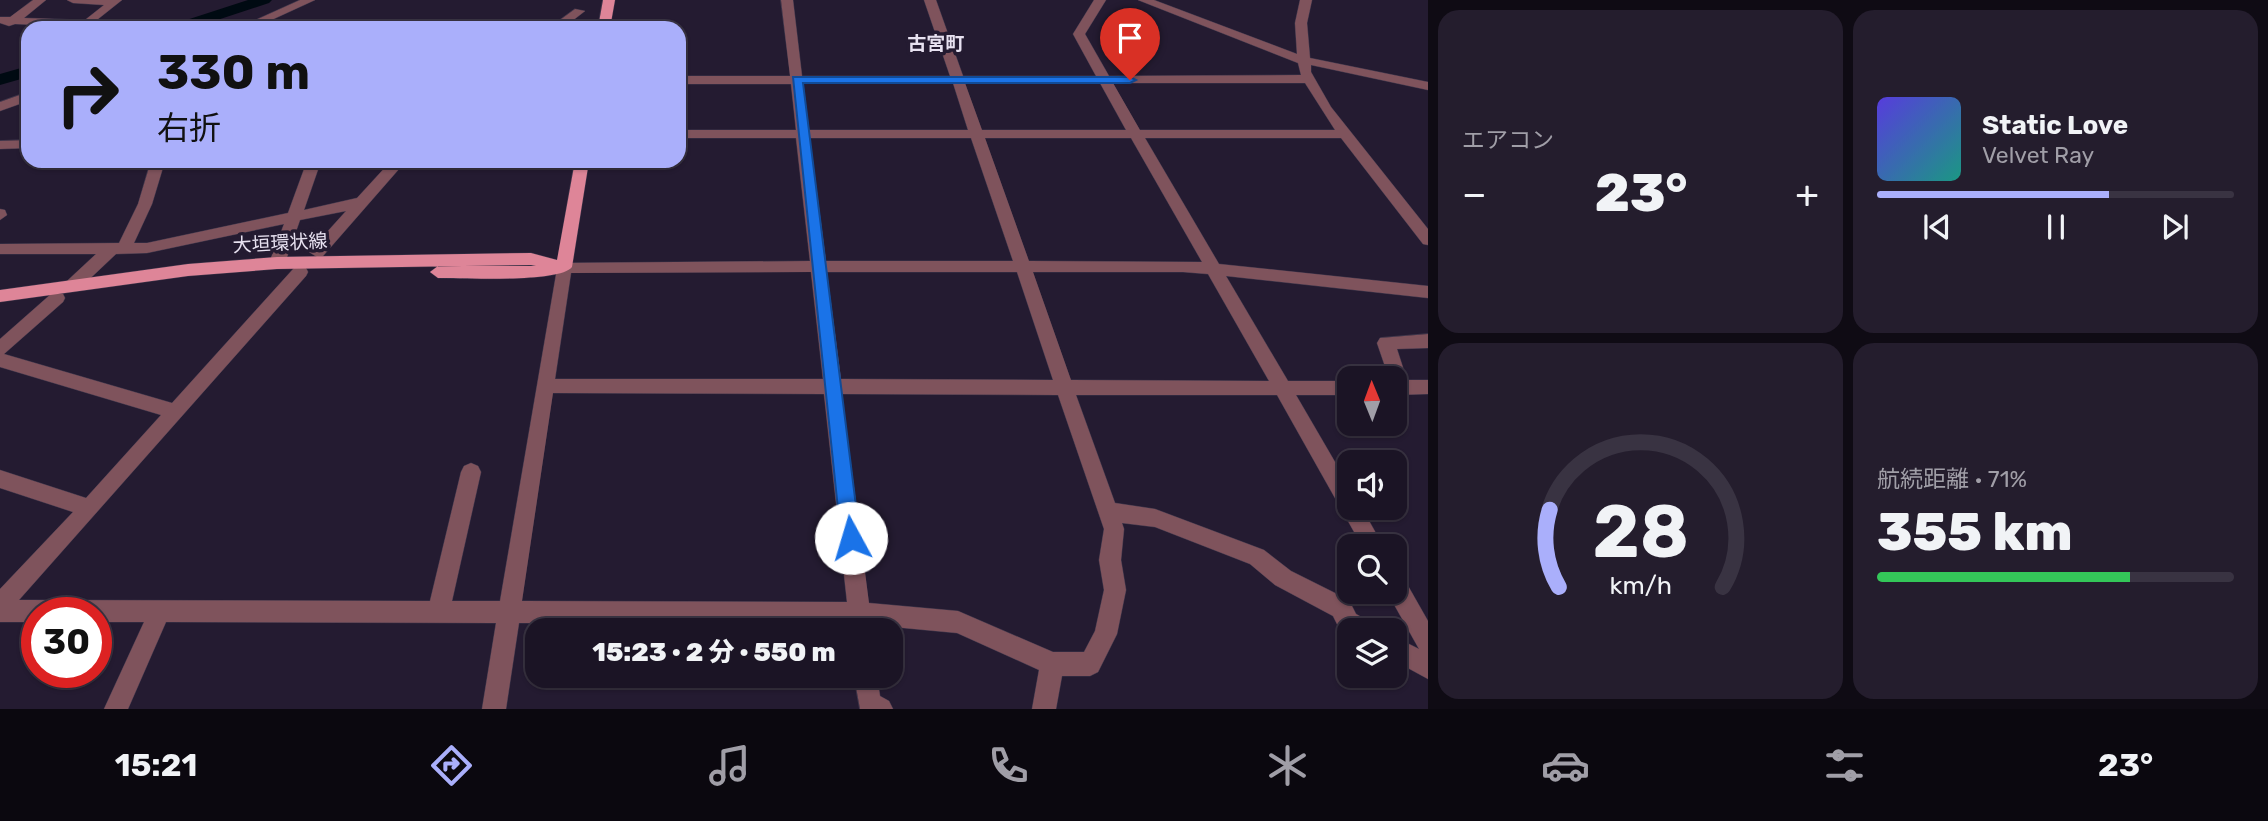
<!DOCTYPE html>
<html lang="ja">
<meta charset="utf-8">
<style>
:root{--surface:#1b1425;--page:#241d2d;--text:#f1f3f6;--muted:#a09ea7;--line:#393342;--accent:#aaaffb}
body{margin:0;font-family:Rubik,"Noto Sans JP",sans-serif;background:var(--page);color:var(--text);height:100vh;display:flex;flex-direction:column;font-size:26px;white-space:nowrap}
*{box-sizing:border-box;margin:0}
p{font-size:23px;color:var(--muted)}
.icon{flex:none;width:38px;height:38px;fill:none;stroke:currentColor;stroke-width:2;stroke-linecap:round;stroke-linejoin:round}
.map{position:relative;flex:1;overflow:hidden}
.drawer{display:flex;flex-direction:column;gap:10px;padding:10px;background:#0f0b14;width:840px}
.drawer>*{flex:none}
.banner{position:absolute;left:21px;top:21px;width:665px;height:147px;border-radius:21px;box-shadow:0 2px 5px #0004,0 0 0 2px var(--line);background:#aaaffb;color:#111;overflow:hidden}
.needle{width:46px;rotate:359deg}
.fabs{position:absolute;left:1337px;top:366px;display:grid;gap:14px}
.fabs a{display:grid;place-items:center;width:70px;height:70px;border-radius:14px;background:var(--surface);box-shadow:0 2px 5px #0004,0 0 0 2px var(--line);font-size:35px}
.speed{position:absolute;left:21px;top:597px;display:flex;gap:14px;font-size:35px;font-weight:700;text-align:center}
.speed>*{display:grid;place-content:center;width:91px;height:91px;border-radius:50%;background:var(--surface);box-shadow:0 2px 5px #0004,0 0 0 2px var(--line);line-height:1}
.speed .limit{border:10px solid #d22;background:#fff;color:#111}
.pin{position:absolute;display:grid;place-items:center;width:60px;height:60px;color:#fff;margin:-72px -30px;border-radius:50% 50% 50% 0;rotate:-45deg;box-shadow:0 0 7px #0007}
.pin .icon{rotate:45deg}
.me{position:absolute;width:77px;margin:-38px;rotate:354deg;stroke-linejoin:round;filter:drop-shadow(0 0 5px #0008)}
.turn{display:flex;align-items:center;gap:24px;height:147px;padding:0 21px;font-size:32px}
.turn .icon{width:91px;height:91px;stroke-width:2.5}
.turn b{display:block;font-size:49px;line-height:60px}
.big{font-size:52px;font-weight:800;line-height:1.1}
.drawer .card{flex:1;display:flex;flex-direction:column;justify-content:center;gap:10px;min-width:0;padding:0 24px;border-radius:21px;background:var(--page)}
.drawer .dial{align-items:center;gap:0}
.dial svg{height:182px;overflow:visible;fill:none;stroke:var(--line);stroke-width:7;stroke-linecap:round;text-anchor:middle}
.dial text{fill:var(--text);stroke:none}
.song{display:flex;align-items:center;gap:21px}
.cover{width:84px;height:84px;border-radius:10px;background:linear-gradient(135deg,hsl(250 70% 55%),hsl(170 70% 35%))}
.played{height:7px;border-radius:4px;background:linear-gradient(90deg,var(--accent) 65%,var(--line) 65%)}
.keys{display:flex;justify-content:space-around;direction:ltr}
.heat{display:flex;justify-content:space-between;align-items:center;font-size:38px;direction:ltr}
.charge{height:10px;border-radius:5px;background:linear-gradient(90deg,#34c759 71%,var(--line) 0)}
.drawer .tiles{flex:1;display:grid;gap:10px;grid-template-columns:repeat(2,1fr)}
.trip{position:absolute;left:525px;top:618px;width:378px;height:70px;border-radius:21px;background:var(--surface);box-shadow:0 2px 5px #0004,0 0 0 2px var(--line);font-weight:800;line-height:70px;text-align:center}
.menu{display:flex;height:112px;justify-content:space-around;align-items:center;background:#0b080f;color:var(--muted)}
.menu .icon{width:49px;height:49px}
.menu .selected{color:var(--accent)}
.menu b{font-size:32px;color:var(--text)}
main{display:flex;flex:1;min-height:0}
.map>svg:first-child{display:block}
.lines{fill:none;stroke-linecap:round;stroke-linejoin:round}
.river{fill:#000a12;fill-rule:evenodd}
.minor-casing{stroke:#3f374c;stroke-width:1}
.major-casing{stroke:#3f374c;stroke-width:1}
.minor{fill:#7f535c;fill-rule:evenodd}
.major{fill:#de8598;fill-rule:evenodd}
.route{fill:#1a73e8;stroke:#114b97;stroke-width:2}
.labels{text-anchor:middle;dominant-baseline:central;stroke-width:7;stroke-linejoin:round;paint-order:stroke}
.far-quarter-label{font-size:19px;font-weight:bold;fill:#e7e1f0;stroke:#241b31}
.street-label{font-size:19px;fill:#e7e1f0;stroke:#241b31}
</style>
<main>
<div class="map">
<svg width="1428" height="709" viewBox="0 0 1428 709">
<rect width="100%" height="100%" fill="#241b31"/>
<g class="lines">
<path class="river" d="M248 0H272L269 3 193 28H169L171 25Z
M28 66V77L0 85V74Z"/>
<defs>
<path id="minor" d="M33 0H46L24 18 85 20 104 5 73 3 67 0H122L88 27 15 24 9 26 0 23V17H10Z
M300 0H315L254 28H238Z
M781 0H793L802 76H950L924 0H936L963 76H1096L1073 34 1094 0H1106L1085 34 1109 76 1301 75 1298 63 1138 0H1154L1297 54 1295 23 1300 0H1312L1307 23 1310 58 1428 82V90L1311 65V72L1331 107 1428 229V245L1423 244 1341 138H1145L1219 264 1428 286V298L1226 276 1288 381H1349V395H1296L1349 486V508H1362L1383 546H1362L1277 395H1076L1115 503 1155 509 1264 550 1291 571 1349 600 1356 614 1370 622 1373 630H1349V635L1340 630 1333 616 1275 585 1250 564 1155 527 1122 523 1124 529 1121 560 1126 590 1117 634 1098 672 1090 676H1062L1056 709H1032L1039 670 957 633 872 625V630H850L849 624 519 623 506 709H482L496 623 166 622 128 709H104L144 622H96V612H37V622H0V589L73 512 0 488V470L86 498 161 415 0 367V339L51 294H63L65 298 63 302 4 354 172 403 294 268H306L308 272 306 276 19 600 430 601 461 472 464 466 471 463 478 466 481 472 452 601H500L558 263 810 261 796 138H679V130H796L791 84H679V76H790ZM953 83 968 130H809L803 84ZM965 83H1100L1126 130H982ZM1113 83H1305L1335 130H1140ZM810 138H971L1013 261H826ZM985 138H1131L1202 262 1029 261ZM811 272 823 379H555L571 273ZM827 272H1017L1053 380 841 379ZM1033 272H1183L1208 274 1269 381 1071 380ZM553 393 824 394 847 602 522 601ZM842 394 1058 395 1104 529 1099 560 1104 590 1095 631 1084 652H1053L958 611 869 603Z
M575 9 585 11 563 28H549Z
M28 92V101L0 111V102Z
M28 140V148L0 149V141Z
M151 161H165L152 204 134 243H147L288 213 307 161H321L304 210 357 198 391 161H406L323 256 317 257 309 252 346 211 300 220 285 263 277 269 269 263 284 224 147 253 116 254 79 289 73 291 65 285 67 281 96 254H0V244L119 243 138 204Z
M0 209 5 210 7 215 0 220Z
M1428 334V348L1397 349 1407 380H1428V394L1395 395V378H1389L1377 343 1380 338Z
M1395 574 1403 577 1428 621V679L1395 661V637L1419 649 1387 592H1395Z
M854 676H877L880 696 889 701 893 709H860Z"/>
<path id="major" d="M603 0H615L610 28H598Z
M575 161H589L572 267C560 283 462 278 438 278L430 272 438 266H536L531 265 277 269 188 276 0 302V290L188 264 277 257 531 253 557 260Z"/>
</defs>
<use href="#minor" class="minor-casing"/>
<use href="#major" class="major-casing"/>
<use href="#minor" class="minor"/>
<use href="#major" class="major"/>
</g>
<path class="route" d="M793 77H1130L1136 80 1130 83H803L860 538 857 544 851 547 844 544 841 538Z"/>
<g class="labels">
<g class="far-quarter-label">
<text x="936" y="43">古宮町</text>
</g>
<g class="street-label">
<text transform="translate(280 243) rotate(-3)">大垣環状線</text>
</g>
</g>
</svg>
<div class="fabs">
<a><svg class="needle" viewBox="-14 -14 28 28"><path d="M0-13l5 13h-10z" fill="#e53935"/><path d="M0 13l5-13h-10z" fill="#a09ea7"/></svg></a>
<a><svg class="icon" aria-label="sound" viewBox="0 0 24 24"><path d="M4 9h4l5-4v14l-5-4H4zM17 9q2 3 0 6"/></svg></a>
<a><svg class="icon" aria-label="search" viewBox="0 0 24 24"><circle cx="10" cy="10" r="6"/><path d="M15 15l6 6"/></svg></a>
<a><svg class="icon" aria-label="layers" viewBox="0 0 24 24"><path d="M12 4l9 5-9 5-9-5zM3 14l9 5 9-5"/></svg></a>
</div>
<div class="speed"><div class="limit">30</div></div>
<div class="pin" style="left:1130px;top:80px;background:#d93025"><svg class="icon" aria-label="arrive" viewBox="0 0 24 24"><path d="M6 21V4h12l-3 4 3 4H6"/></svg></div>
<svg class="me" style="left:851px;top:538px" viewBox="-20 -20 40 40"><circle r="19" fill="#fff"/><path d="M0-13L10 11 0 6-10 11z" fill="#1a73e8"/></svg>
<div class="trip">15:23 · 2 分 · 550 m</div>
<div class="banner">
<div class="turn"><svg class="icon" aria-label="right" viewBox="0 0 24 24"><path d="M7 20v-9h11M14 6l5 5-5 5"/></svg><div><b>330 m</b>右折</div></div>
</div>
</div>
<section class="drawer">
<div class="tiles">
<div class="card"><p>エアコン</p>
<div class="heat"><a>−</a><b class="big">23°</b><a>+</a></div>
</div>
<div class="card">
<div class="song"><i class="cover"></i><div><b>Static Love</b><p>Velvet Ray</p></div></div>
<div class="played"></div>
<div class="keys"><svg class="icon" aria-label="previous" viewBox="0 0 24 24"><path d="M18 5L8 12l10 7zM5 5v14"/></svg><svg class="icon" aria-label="pause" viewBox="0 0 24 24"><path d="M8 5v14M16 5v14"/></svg><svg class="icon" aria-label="next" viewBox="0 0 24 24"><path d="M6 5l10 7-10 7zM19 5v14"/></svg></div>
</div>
<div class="card dial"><svg viewBox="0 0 100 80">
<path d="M14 69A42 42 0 1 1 86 69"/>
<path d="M14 69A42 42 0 0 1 10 35" stroke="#aaaffb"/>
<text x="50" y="56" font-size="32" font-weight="700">28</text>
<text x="50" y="72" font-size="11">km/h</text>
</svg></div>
<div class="card"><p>航続距離 · 71%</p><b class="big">355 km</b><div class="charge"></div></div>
</div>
</section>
</main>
<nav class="menu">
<b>15:21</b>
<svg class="icon selected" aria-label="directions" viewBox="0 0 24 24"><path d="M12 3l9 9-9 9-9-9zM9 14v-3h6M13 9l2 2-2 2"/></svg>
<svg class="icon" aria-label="music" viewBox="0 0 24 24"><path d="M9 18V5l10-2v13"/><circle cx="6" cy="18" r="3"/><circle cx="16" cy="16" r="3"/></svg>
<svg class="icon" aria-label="phone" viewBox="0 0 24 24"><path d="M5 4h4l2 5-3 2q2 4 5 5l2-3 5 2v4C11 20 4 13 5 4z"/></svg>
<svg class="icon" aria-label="climate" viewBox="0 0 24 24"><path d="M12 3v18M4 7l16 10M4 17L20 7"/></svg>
<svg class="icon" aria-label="car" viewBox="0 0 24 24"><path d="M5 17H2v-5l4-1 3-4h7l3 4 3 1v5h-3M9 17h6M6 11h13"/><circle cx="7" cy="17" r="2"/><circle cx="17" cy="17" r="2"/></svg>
<svg class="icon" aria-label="filters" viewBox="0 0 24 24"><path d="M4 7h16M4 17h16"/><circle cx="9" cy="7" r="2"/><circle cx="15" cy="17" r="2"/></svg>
<b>23°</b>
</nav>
